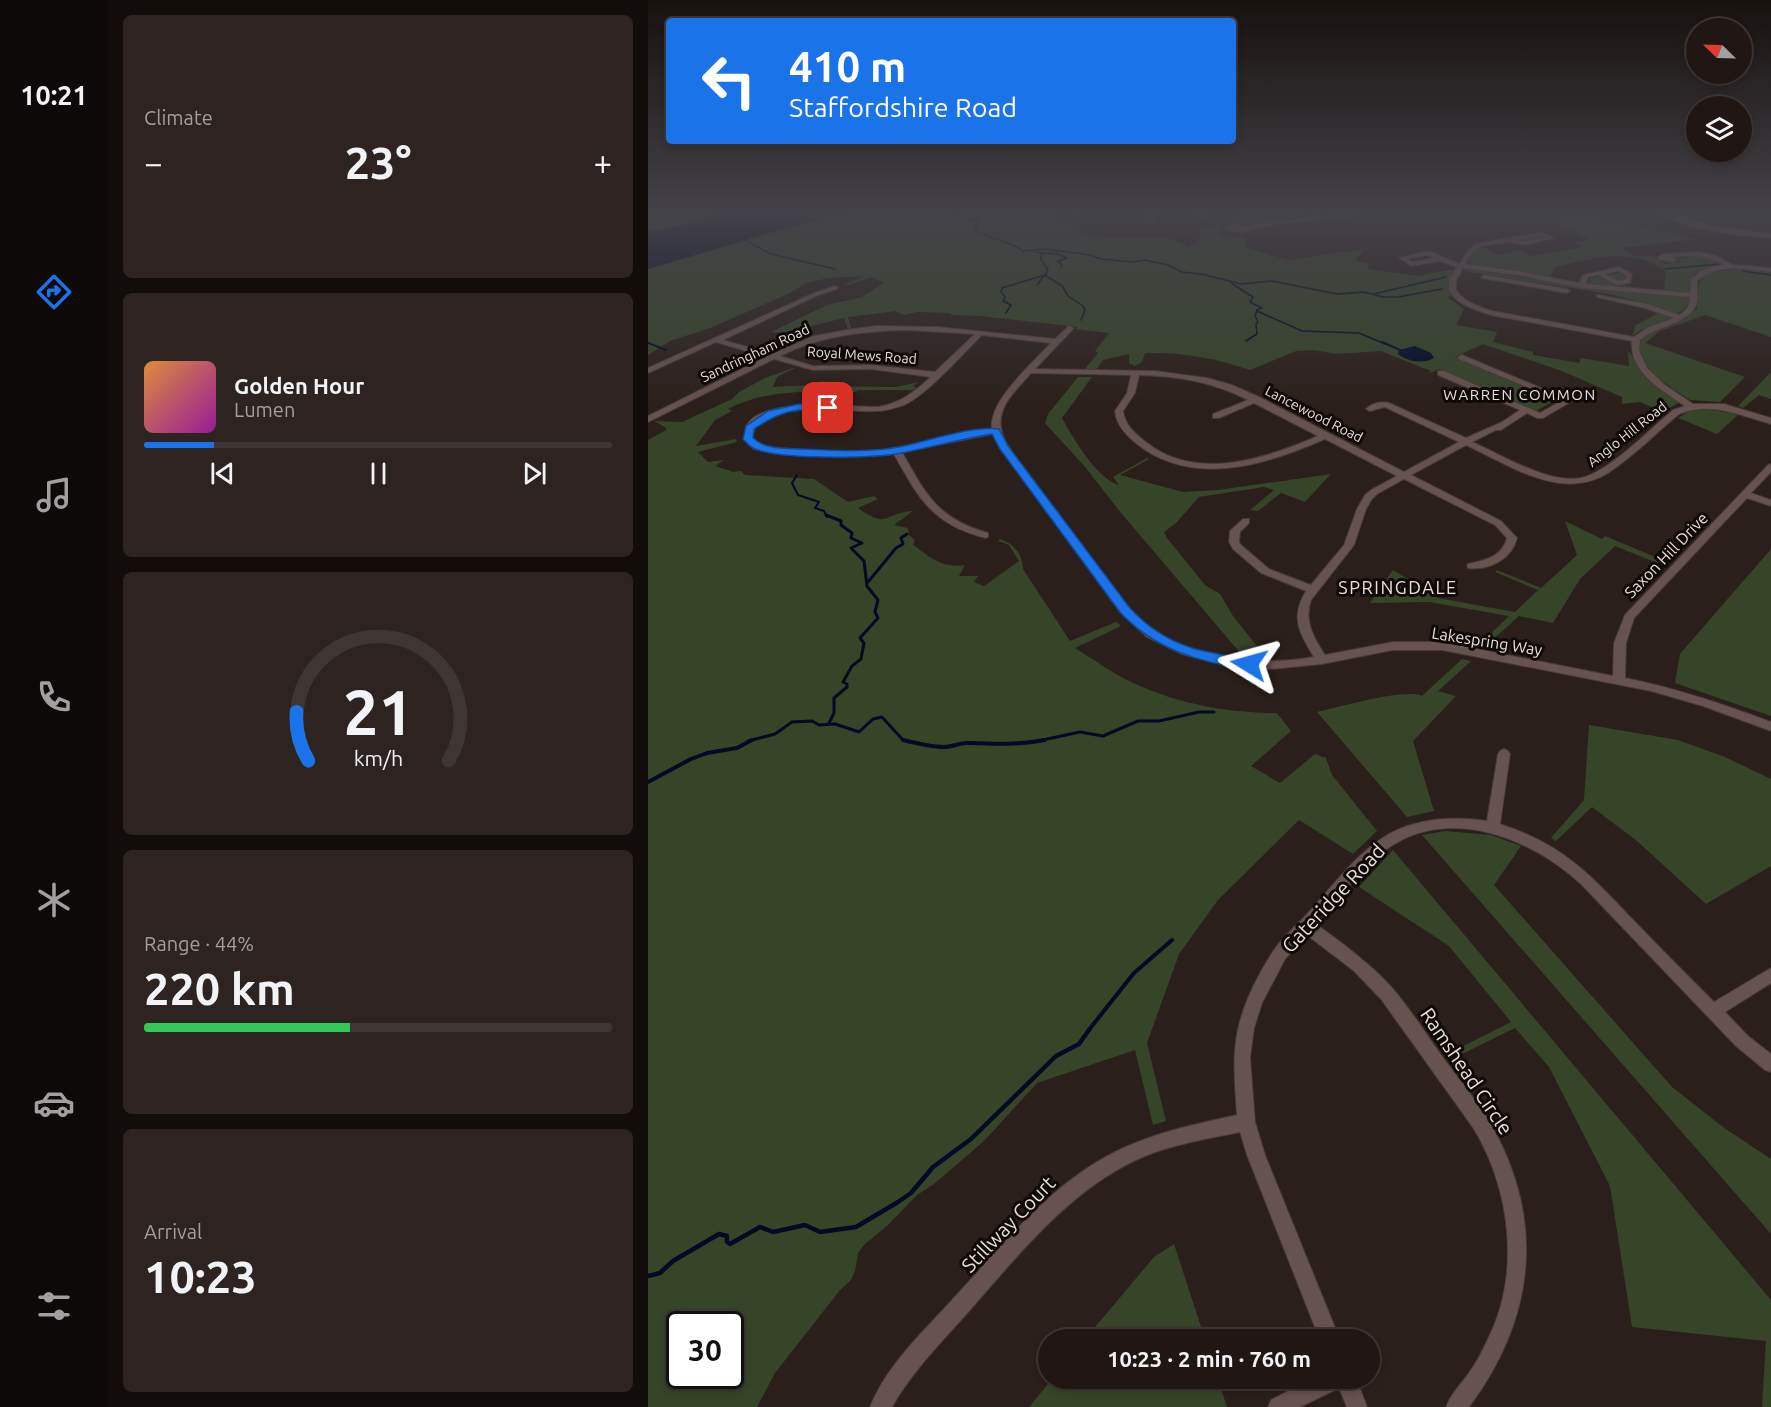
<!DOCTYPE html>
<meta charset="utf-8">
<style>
:root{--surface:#201714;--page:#2d2422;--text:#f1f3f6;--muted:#a29fa0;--line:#3d3634;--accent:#1a73e8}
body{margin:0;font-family:Ubuntu,sans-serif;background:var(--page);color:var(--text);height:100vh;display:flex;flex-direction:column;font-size:22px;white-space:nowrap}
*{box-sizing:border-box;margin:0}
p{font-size:20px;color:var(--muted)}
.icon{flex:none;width:33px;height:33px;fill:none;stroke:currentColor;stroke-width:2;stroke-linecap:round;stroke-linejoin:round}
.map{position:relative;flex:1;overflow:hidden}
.side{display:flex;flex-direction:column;gap:15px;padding:15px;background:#120d0b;width:540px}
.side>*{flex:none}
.hud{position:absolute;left:18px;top:18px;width:570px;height:126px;border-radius:6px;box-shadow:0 3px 9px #0003,0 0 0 2px var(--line);background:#1a73e8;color:#fff;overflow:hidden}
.needle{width:39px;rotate:293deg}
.buttons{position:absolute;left:1038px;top:18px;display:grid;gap:12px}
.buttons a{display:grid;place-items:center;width:66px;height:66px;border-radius:50%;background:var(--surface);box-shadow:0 3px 9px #0003,0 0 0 2px var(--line);font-size:30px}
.speed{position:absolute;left:18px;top:1311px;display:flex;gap:12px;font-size:30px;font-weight:700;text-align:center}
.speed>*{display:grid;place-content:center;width:78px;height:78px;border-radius:50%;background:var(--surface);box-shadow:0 3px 9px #0003,0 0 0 2px var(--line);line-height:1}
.speed .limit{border:3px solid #111;border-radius:9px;background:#fff;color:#111}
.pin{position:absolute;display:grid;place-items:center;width:51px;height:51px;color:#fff;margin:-26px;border-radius:12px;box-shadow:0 3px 9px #0006}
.me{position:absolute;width:66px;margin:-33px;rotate:278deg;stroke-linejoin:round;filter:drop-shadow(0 0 4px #0008)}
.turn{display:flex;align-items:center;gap:21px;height:126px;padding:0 24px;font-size:27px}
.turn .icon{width:78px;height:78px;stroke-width:2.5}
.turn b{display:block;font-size:42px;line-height:51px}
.big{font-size:45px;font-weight:700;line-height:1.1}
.side .widget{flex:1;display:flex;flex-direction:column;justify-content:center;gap:9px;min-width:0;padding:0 21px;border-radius:9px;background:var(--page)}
.side .dial{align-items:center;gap:0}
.dial svg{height:156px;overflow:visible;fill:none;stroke:var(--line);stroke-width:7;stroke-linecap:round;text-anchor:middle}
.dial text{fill:var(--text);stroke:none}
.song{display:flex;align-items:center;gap:18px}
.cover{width:72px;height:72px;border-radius:9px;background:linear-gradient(135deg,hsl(30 70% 55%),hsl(300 70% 35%))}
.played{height:6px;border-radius:3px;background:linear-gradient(90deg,var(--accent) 15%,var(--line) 15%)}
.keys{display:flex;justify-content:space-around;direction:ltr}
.heat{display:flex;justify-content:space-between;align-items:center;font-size:33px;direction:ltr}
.charge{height:9px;border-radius:4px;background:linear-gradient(90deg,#34c759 44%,var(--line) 0)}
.trip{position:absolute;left:390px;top:1329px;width:342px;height:60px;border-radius:30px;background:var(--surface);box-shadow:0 3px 9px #0003,0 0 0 2px var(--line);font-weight:700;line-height:60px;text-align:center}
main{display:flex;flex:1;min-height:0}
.menu{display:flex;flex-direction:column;width:108px;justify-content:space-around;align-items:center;background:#0d0908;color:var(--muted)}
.menu .icon{width:42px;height:42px}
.menu .current{color:var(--accent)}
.menu b{font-size:27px;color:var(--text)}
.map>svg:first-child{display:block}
.green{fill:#364528;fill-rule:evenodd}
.water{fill:#010b26}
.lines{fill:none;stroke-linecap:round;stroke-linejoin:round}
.stream-far4{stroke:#010b26;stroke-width:1.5}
.stream-far3{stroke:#010b26;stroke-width:2}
.stream-far2{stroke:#010b26;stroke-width:3}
.stream-far1{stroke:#010b26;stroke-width:4}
.stream{stroke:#010b26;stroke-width:4.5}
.minor-casing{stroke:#453a35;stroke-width:2}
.minor{fill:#66524f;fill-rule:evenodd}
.route{fill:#1a73e8;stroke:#114b97;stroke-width:1.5}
.labels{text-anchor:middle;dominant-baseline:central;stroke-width:6;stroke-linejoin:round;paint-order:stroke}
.far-street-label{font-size:14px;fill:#e8dfdc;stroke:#0f0a08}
.far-neighbourhood-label{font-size:15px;letter-spacing:1.5px;fill:#e8dfdc;stroke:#0f0a08}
.street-label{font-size:16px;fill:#e8dfdc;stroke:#0f0a08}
.neighbourhood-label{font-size:18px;letter-spacing:1.5px;fill:#e8dfdc;stroke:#0f0a08}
.near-street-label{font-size:20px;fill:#e8dfdc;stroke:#0f0a08}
</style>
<main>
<nav class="menu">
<b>10:21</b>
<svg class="icon current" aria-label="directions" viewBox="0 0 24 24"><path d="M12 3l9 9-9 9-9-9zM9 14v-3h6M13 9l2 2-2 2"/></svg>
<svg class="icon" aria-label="music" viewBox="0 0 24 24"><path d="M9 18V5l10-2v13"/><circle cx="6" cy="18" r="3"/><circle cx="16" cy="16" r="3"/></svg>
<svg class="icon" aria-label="phone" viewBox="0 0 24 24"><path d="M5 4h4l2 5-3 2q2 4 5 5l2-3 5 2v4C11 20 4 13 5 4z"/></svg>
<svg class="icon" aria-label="climate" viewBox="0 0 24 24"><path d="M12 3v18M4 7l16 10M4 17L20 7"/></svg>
<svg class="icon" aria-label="car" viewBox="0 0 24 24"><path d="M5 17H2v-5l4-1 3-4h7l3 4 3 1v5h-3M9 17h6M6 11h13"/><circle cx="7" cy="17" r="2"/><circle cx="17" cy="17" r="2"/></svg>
<svg class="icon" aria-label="filters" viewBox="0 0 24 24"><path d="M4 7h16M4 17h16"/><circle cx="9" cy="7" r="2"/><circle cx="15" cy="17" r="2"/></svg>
</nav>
<section class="side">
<div class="widget"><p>Climate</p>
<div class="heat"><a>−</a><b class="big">23°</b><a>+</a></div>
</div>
<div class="widget">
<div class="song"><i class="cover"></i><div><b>Golden Hour</b><p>Lumen</p></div></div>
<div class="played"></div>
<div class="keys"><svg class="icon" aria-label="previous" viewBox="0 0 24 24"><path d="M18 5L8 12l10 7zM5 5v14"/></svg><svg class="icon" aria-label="pause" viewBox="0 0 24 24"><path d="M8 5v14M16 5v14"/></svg><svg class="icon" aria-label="next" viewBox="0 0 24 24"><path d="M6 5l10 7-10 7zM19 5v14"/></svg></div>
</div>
<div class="widget dial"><svg viewBox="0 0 100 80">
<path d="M14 69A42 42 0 1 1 86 69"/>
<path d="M14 69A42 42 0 0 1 8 44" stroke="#1a73e8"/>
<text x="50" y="56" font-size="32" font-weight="700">21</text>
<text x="50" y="72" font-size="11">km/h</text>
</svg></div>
<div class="widget"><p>Range · 44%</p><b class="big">220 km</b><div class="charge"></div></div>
<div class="widget"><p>Arrival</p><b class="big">10:23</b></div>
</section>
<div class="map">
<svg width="1123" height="1407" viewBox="0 0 1123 1407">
<rect width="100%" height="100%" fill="#2a1f1a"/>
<path class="green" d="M0 210H430L438 218H430C423 211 412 210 405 217L410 223 433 225 432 232C462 245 513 227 540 247L548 243 553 236 552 228 573 227 571 236 598 237 597 244 600 248 640 260 716 249 707 261 722 264 719 269 770 276 807 269 800 287 805 296 799 297 816 309 808 325 849 332 845 342 885 352V355L931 363 933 358 981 366 980 351 1005 381 1032 402 1015 412 992 402 974 404V397L914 371 835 344 807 357 907 400 890 410H885L791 369 780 374 783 371 733 351 688 354 666 350 648 351 602 370C568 358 533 352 497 353L494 362 487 366 481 363V354L455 360 448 370H436L450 353 447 351 461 333 428 329 429 327 332 316 304 315 302 313 269 312 256 315 248 311 200 317 203 328 200 329 196 318 134 333 123 332 179 305 214 297 236 283 224 277 200 285 197 284 217 276 180 278 158 283 142 293 62 328 22 341 0 355Z
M500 210H570L559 219 530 212 509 217 508 224 495 223 488 218Z
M593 210H705L599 224 581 223Z
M932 214 1049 239 974 248 987 256 1003 255 1017 264 1034 262 1029 259 1061 256 1077 267 1060 269 1046 274 1041 293C1007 292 974 289 940 285L942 278 971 273 979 276 977 286 1009 291 1016 289 1018 272C986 246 944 258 907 267L902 277 819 264 829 248 834 247 850 255 873 250 884 256 935 247 927 242 942 240 900 219Z
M817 268 940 288 1042 298C1039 318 999 324 984 336L988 325 1018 309 962 294 815 271Z
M1093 269 1123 272V337L1057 315 1012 331 997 343 1097 377 1072 402 1042 400 1025 389 1005 374 993 357 991 343 997 335 1049 309 1051 285 1055 276 1066 272Z
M145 368H147L129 377 125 387 162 385 176 381 178 383 176 386 248 387 271 382 265 386 269 388 265 390H211L204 393C163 390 116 390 80 409L84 411 67 420 48 446 88 439 89 442 50 452 60 462 76 460 67 466 85 472 93 471 97 475 166 479 200 502 226 496 230 499 210 508C241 530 235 513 265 511L246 525 260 528 261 535 267 540 265 545C284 558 292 568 317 565L311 576H330L326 582 336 586 371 561 361 545 350 541 352 539C366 544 374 553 375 569L422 641 468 622 473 626 427 648C445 659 461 671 479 680 526 703 577 713 629 713L643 731 603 766 632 783 667 754 678 758 684 775 729 831 705 854 651 820 570 900 531 954 499 1043 518 1121 505 1125 487 1050 389 1083 336 1141 286 1184 269 1195 239 1226 217 1244 210 1253 207 1271 203 1280 192 1290 127 1373 109 1407H0V440L18 430 17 427 6 421 34 422 84 399 91 392 117 378ZM32 1324H82V1376H32Z
M1123 372V399L1111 395 1095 408 1090 406Z
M430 377H444L414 418C425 438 449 479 471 485L465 477 499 458 501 459 472 475 535 492 570 490 683 474 657 502 633 493 610 511 602 510 626 490 616 487 551 497 528 523 516 532 519 538 557 585 572 594 585 616 617 656 594 655 473 513 438 468 397 423 400 414Z
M1057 409 1091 414 1069 434 1030 418 1042 410Z
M917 521 954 539 957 536 1017 561 1014 565 967 546 932 579 905 623 871 616 840 644 833 643 861 616 781 602 722 603 745 570 790 598 867 612 890 590 847 572 849 570 893 588 929 555Z
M1123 549V716L1027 683 1032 654Z
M814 659 823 661 790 691 808 696 765 741 786 811 759 817 669 712C691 707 757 688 774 696Z
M941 725 1030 740 1077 757 1123 779V866L1058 904 989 841 944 807 908 841 903 838 936 800Z
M797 831 843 835 873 846 846 885 1024 1087 1075 1127 1123 1159V1234L774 835Z
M745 850 1123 1300V1407H1114L1118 1341 984 1327 962 1186 901 1067 867 1028 804 1059 800 1054 863 1022 801 946 711 887Z
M526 1244 557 1339H437L506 1257Z
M405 1378 570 1379 579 1407H381Z"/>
<path class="water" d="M81 210H218L181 216 0 269V232L36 225Z
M767 346 783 353 786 358C776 364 760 362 750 354L751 350Z"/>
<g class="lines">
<path class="stream-far4" d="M301 210 312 214 314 218 331 221 326 229C340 241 360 239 375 251L397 249 442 255 453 259 484 262 497 260 520 265 534 272 553 274 593 284 624 281 689 294 716 292 735 297H750L794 289
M643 210 662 214
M1032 212 1039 210
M1024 224 1028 223
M95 239 123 254 187 269
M387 252 395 253 392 258 400 270 397 275 414 286 420 296 435 306 437 310 433 320
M395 253 409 254 419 258 410 261 414 265 413 268
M1016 269 1072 264
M1094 271 1123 275
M583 283 605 297 602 302 614 308 609 310 607 316 610 322 608 324 609 334 598 341
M389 285 396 276
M726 294 798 277
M609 311 654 331 711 333 737 344
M358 313 363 305 355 301 357 297 353 292 354 288 397 275"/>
<path class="stream-far3" d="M734 342 752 350
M0 343 18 350
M149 475 144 483 150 495 171 502 167 508 176 511 179 517"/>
<path class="stream-far2" d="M178 515 193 521V525L204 533 203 538 214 543 203 548 216 561 219 586 230 600 227 612 230 618 212 638 216 643 213 659 204 666 195 682 199 684V687L186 698V713L181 723
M220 582 248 548 255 544 253 538 259 534
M100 741 127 734 144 722 164 721 171 725 187 724 211 732 225 719 234 717 255 740 261 741
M390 741 432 732 455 736 490 721H511L551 712H566"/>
<path class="stream-far1" d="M255 740C267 743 283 747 296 747 304 747 311 743 319 743 346 744 371 745 397 740
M0 782 43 759 59 753 89 748 104 740
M440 1031 486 973 524 940"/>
<path class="stream" d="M0 1276 12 1273 25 1261 71 1234 79 1236V1242L82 1244 112 1227 125 1232 157 1225 172 1232 208 1227 250 1202 263 1193 285 1167 323 1139 408 1056 431 1044 441 1030"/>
<defs>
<path id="minor" d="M718 210H727L697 217 630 224 593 232 584 231 577 228 586 224 597 227 616 222 684 215Z
M1005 210H1012L1064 226 1123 234V238C1087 235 1036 230 1005 210Z
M895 232 906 238 877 245 860 242 833 246 825 252 817 264 870 271 931 283 935 275 971 267 984 274 982 283 969 285 950 275 940 277 938 284 1042 293 1043 280C1052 270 1063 266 1076 265 1059 255 1045 255 1025 257L1028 260 1025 262 1010 259V257L1015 254 1051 252 1068 256 1085 265 1123 268V272C1098 269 1069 263 1049 281 1049 288 1051 298 1048 305 1042 323 1006 327 992 340L991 350 999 368 1017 385 1045 404H1076L1123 418V424C1091 415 1063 401 1031 414 1008 433 986 456 960 473 914 502 861 465 818 445L763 475 853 521 869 538C864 559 841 571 820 568L819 566 820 564C837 560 854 557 859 538L847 525 756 479 729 494 724 499 718 509 706 545 663 600C656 621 665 637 677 655L745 642H794L965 676 966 643 977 615 1120 465 1123 464V472L1103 493 1123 500V506L1099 498 986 618 978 643 977 678C1027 688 1075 704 1123 722V731L1055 706 1003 691 794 650H745L674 664 624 669 576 665 534 654 499 637 472 612 353 449 345 434 254 452C278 495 290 519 340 533V537L337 538C284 524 271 499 246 454L198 457 128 454 106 449 96 439C97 435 97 429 99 425 114 397 202 407 230 407 253 403 266 392 283 377L223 369 165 370 126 359 0 422V416L118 357 68 342 0 373V368L164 294 187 286 190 288 189 289 168 296 75 340 124 354 166 336 199 330 228 326 289 327 407 339 421 326 425 328 424 330 387 369 507 371 559 378 584 385 611 397 756 472 811 442 737 407 722 411 718 409C724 403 732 401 741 403L818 438 854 422 872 410 790 375V371H796L892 413 913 401 811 359 810 357 814 355 924 401 895 418H889L879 413 853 430H848L824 442C854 455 900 484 933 478 961 472 1002 429 1025 410L1037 406C1014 390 981 372 984 341L843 315C827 310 809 305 801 290V281L809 267 792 261 763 266 751 258 781 251 811 264 821 250 828 244ZM894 236 897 237 877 241 870 240ZM780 255 786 258 764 262 760 259ZM815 268 870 275 934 288 1042 297C1042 306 1039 310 1031 315L999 304 949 295V297L997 308 1026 318 999 328 986 337 844 311C831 307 816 302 808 290V281ZM970 271 979 276 977 280 970 281 957 274ZM259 330 327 334 287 372 223 365 165 366 132 356C172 336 214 331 259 330ZM334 335 403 343C385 363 340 401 344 429L235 450 198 452 128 448 112 445 104 439C105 435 106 429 108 425 126 401 201 413 229 411 238 411 247 408 256 405 279 395 314 354 334 335ZM383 373 483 375 479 393 467 411C468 425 479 436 489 444 545 488 618 465 677 439L749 476 723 490 717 495 709 509 696 545 663 585 621 569 593 545 591 542 592 532 601 523V519H595L582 531 581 542 585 549 613 573 658 591C642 617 651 633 666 657 615 666 552 661 507 632 479 614 461 582 442 556 414 520 387 483 360 446 341 414 362 397 383 373ZM491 375C530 376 565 382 600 400L565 414V418H571L606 403 670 436C619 458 549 482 499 443 488 434 477 426 475 411L487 393Z
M836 275 919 289 922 291 919 293 834 278 833 277Z
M856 749 860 751 862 754 852 824C918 846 942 875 988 923 1014 950 1040 976 1066 1002L1123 968V983L1077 1012 1100 1036 1123 1054V1072L1117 1070 1088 1046 933 884C880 835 792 802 730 856 708 875 688 903 668 924 695 944 723 964 745 989 764 1011 779 1036 796 1059 813 1082 832 1104 846 1130 898 1226 885 1321 821 1407H798C803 1394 813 1384 821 1373 828 1363 834 1352 839 1341 873 1275 863 1191 826 1129L733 999 706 971 659 935 637 959 614 1003 606 1028 602 1058 607 1122 617 1155 692 1340H672L599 1155 592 1132C554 1140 513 1146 478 1165 414 1199 368 1258 321 1311 294 1342 264 1371 244 1407H222C239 1365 275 1332 305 1299 354 1246 401 1185 467 1152 505 1133 547 1124 589 1115 587 1086 584 1057 590 1029 596 1002 611 973 626 950 635 937 649 925 660 913 685 886 709 852 741 834 771 818 806 816 839 821L850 754 852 751Z
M666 1378H708L719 1407H699L691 1388 652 1407H620L623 1400Z"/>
</defs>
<use href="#minor" class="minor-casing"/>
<use href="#minor" class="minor"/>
</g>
<linearGradient id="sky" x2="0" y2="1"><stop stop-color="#17110e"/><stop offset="0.52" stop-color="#444249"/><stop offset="1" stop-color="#444249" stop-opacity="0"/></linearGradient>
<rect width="1123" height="407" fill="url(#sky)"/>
<path class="route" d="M151 404 180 405 185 408C176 414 162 409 151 410 134 412 121 419 106 429L105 438C118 450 137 448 153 449 186 450 218 453 251 447 278 442 324 425 351 429L360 446 481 607C498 626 519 640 544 648 556 652 603 659 607 664L601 669C553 663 506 649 472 612L352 449 344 434C312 439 281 448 248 454 221 458 129 460 105 448 101 446 98 442 95 439L98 426 120 411Z"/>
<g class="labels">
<g class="far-street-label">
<text transform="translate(107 353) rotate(-25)">Sandringham Road</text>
<text transform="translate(214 355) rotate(4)">Royal Mews Road</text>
<text transform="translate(666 414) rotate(27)">Lancewood Road</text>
<text transform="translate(979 434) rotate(-38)">Anglo Hill Road</text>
</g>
<g class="far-neighbourhood-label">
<text x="872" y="394">WARREN COMMON</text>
</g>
<g class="street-label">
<text transform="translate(1018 555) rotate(-46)">Saxon Hill Drive</text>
<text transform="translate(839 641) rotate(9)">Lakespring Way</text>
</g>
<g class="neighbourhood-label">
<text x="750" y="587">SPRINGDALE</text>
</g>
<g class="near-street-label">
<text transform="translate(685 898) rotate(-47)">Gateridge Road</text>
<text transform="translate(819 1071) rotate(56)">Ramshead Circle</text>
<text transform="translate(360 1224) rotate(-46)">Stillway Court</text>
</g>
</g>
</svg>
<div class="buttons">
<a><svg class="needle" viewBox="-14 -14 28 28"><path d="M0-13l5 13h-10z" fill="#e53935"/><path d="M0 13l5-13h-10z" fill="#a29fa0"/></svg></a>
<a><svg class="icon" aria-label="layers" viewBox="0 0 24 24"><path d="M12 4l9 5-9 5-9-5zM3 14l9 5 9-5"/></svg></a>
</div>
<div class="speed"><div class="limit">30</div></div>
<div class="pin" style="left:180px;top:408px;background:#d93025"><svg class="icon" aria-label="arrive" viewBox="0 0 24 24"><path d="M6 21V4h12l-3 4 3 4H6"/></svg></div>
<svg class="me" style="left:601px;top:664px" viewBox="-20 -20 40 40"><path d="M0-17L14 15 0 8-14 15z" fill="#1a73e8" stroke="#fff" stroke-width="4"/></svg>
<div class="trip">10:23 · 2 min · 760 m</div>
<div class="hud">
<div class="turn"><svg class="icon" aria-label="left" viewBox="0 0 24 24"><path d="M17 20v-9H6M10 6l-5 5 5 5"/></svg><div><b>410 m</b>Staffordshire Road</div></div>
</div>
</div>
</main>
